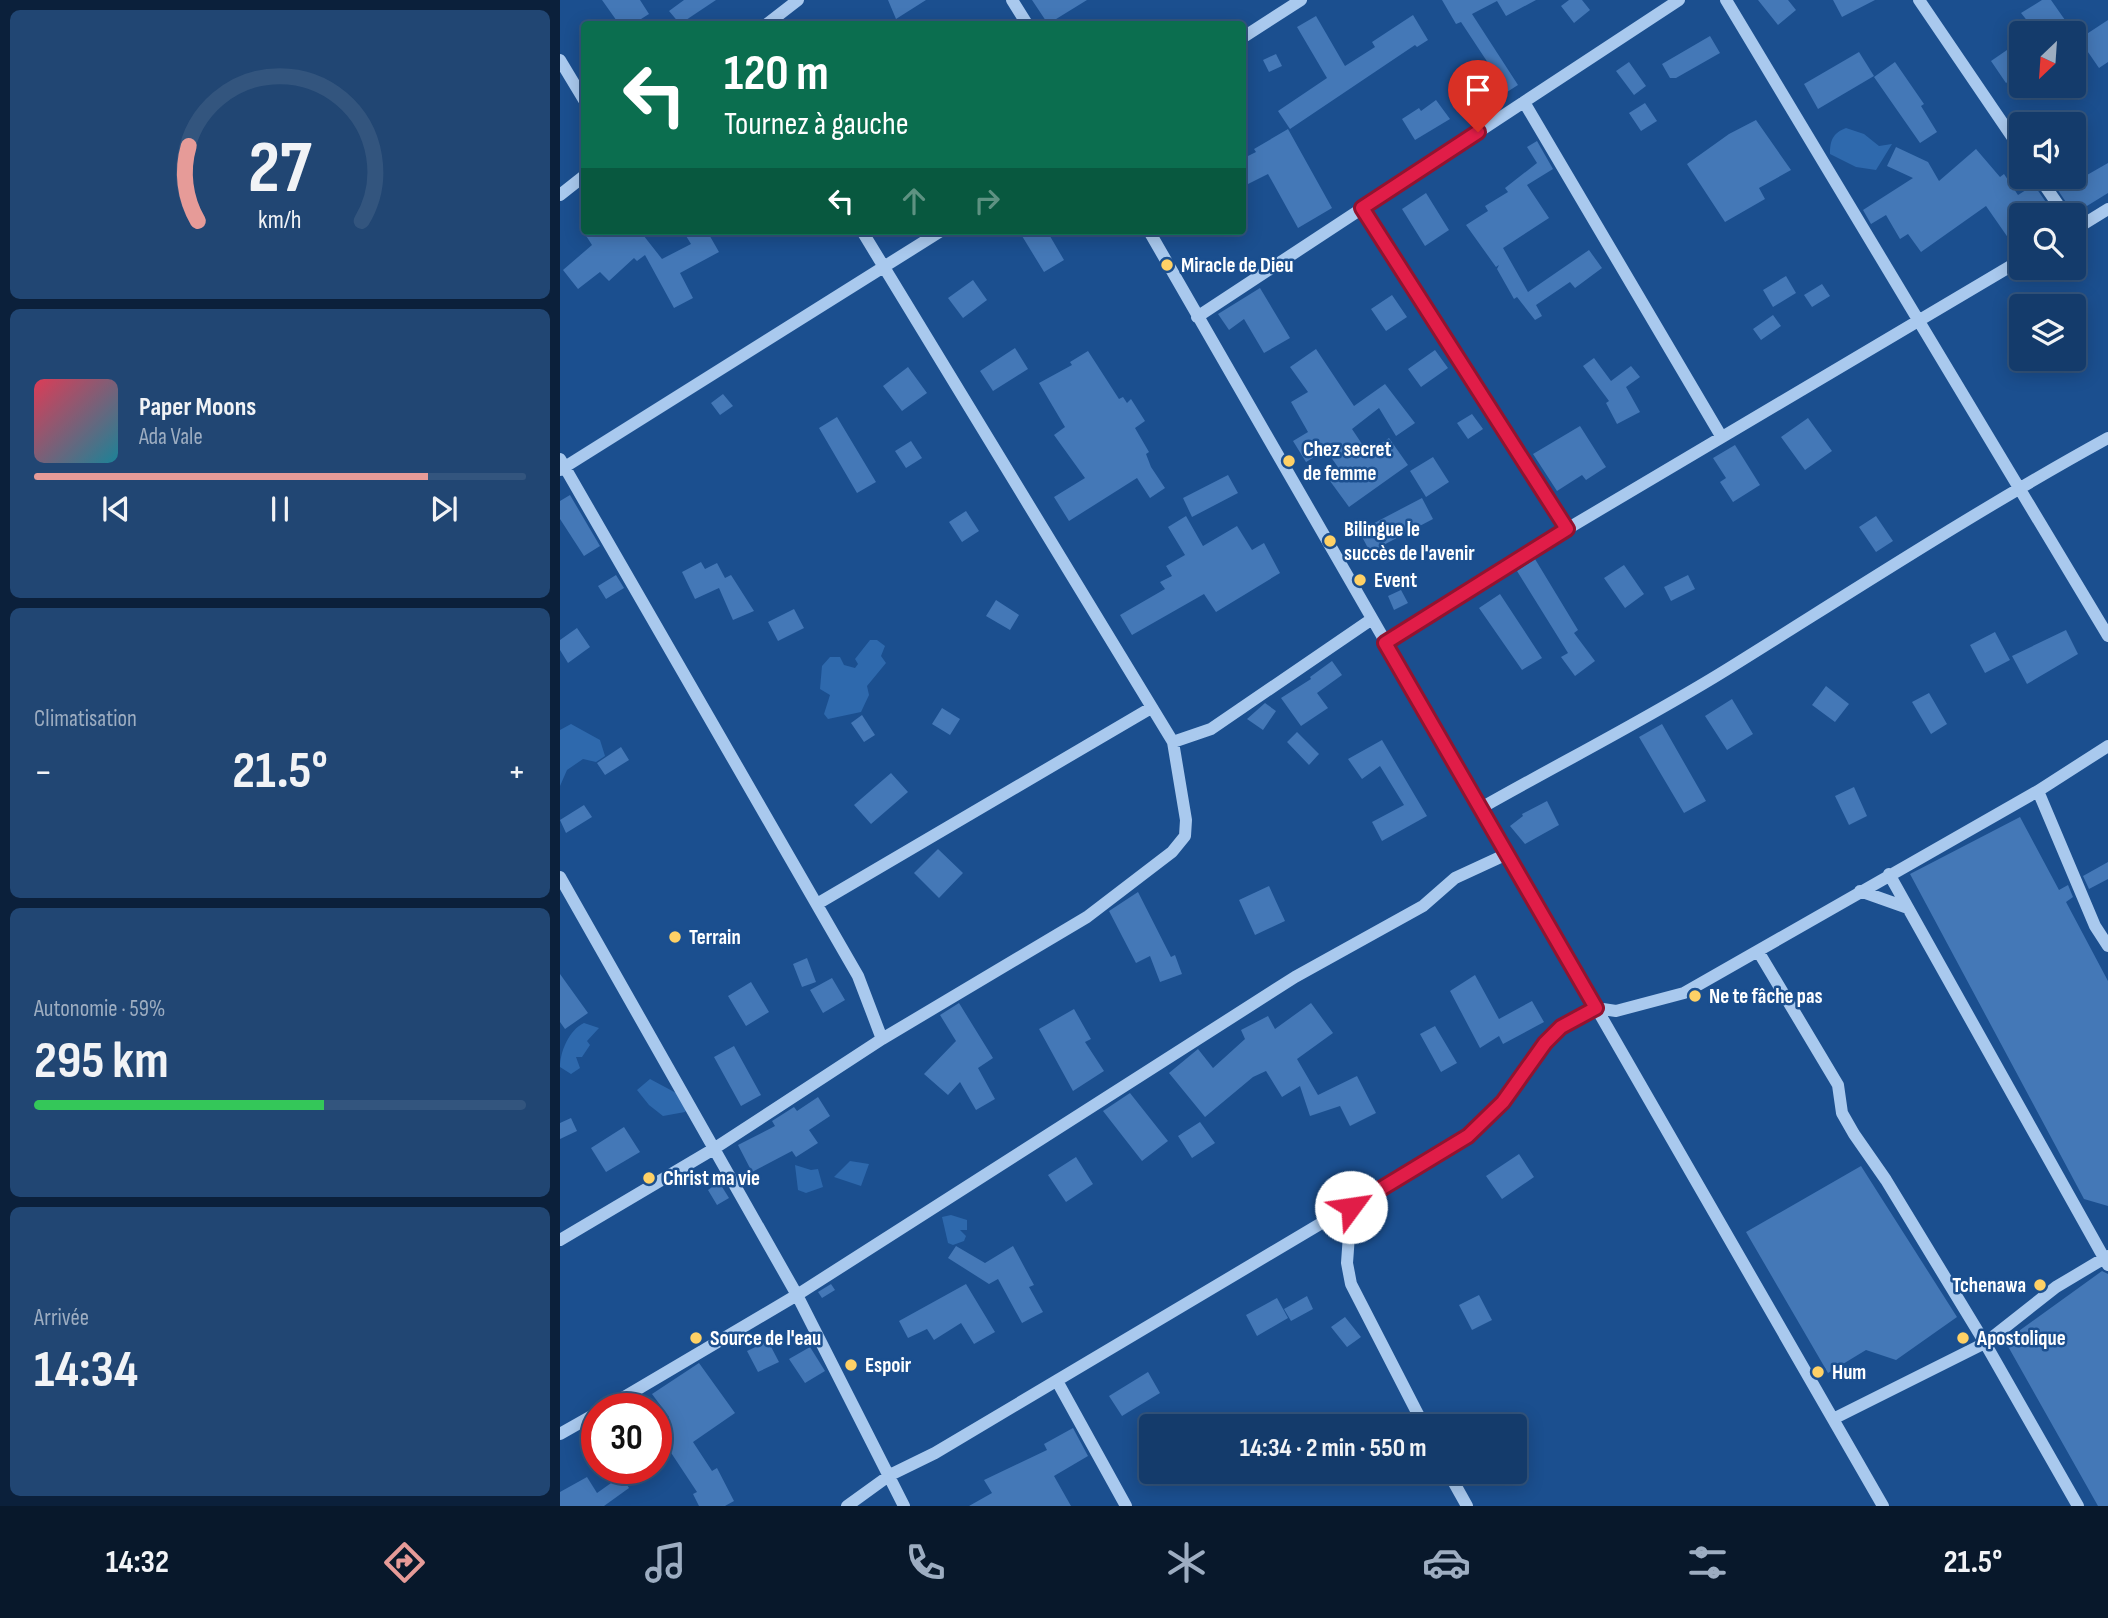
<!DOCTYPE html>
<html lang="fr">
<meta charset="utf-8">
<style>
:root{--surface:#143b6b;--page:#214673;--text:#f1f3f6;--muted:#9dadc1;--line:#33557e;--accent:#e69b98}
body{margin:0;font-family:"Sofia Sans Condensed",sans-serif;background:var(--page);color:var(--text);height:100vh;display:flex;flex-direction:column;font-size:26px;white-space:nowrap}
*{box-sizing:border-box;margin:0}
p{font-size:23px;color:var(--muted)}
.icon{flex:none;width:38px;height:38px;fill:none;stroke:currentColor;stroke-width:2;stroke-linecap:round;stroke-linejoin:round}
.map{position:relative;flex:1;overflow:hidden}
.panel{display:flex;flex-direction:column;gap:10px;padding:10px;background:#0b203b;width:560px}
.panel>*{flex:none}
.guide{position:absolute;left:21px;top:21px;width:665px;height:214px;border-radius:7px;box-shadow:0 4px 18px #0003,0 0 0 2px var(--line);background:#0b6e4f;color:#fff;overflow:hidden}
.needle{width:46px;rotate:205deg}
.tools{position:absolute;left:1449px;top:21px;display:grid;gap:14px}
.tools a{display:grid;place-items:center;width:77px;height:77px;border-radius:7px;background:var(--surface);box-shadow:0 4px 18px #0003,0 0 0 2px var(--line);font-size:35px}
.speed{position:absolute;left:21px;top:1393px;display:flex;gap:14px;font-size:35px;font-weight:700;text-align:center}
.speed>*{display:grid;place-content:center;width:91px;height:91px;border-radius:50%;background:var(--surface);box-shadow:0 4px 18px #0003,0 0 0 2px var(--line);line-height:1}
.speed .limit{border:10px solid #d22;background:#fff;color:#111}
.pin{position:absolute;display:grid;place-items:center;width:60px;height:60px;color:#fff;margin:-72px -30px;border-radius:50% 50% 50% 0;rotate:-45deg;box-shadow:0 0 7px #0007}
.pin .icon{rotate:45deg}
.me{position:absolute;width:77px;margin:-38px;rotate:59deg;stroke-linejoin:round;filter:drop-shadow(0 0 5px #0008)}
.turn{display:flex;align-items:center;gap:24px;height:147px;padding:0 28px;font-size:32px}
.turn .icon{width:91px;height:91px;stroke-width:2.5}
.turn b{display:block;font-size:49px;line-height:60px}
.lanes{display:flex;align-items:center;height:66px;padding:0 28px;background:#0003;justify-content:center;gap:35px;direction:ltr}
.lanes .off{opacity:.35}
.big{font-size:52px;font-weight:700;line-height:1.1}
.panel .tile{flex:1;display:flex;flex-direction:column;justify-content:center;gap:10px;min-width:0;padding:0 24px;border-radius:10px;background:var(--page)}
.panel .dial{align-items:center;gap:0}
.dial svg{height:182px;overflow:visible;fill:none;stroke:var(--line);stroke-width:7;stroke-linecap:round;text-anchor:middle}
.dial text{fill:var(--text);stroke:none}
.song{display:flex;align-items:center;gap:21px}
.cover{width:84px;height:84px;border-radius:10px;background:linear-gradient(135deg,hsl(350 70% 55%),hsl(190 70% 35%))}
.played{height:7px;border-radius:4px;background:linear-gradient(90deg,var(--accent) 80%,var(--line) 80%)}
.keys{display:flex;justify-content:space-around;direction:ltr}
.heat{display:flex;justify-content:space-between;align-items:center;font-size:38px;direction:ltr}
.charge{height:10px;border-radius:5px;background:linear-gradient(90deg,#34c759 59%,var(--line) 0)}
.trip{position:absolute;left:579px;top:1414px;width:388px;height:70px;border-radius:7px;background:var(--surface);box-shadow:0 4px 18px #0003,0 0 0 2px var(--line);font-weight:700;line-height:70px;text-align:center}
.menu{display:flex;height:112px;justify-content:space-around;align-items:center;background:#08182b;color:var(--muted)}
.menu .icon{width:49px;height:49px}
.menu .selected{color:var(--accent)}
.menu b{font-size:32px;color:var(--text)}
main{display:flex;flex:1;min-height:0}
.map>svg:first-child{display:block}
.green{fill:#2e69ad}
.building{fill:#4478b7}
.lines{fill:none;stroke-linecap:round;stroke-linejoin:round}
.minor{stroke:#a9c9ee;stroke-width:12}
.route-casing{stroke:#92132f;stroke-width:18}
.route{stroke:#e11d48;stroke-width:12}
.poi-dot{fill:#ffd166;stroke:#1b4f8f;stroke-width:2.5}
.labels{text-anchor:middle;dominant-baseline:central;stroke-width:5;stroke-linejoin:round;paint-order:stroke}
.poi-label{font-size:21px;font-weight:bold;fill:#fff;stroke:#1b4f8f;text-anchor:start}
</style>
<main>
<section class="panel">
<div class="tile dial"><svg viewBox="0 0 100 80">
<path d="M14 69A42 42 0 1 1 86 69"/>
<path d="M14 69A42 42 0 0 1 10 36" stroke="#e69b98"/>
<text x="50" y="56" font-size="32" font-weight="700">27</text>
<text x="50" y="72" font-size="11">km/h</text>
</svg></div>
<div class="tile">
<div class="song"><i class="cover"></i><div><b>Paper Moons</b><p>Ada Vale</p></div></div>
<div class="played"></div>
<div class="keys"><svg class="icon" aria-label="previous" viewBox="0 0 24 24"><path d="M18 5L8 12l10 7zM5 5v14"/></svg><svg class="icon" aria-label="pause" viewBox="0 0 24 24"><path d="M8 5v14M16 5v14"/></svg><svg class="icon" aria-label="next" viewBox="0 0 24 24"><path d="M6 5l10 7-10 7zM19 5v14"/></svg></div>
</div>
<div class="tile"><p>Climatisation</p>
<div class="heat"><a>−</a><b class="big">21.5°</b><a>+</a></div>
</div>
<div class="tile"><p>Autonomie · 59%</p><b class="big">295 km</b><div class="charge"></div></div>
<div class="tile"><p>Arrivée</p><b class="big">14:34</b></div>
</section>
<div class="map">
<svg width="1548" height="1506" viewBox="0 0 1548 1506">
<rect width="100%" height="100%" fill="#1b4f8f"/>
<path class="green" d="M1286 128 1304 134 1319 146 1332 144 1316 170 1296 167 1270 154C1270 140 1273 133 1286 128Z
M310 640H317L325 646 321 656 326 663 307 686 309 695 301 712 268 719 264 714 270 695 260 689 262 666 270 657H280L284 665 295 668 298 664 295 659Z
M11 724 40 740 45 756 36 762 23 759 7 770 0 786V730Z
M24 1023 39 1028 27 1041 30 1045 22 1057H16L20 1068 11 1074 0 1067C0 1052 9 1030 24 1023Z
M90 1079 118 1094 127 1109 125 1112 103 1116 89 1105 77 1090Z
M290 1161 309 1164 301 1186 274 1177Z
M235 1165 251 1170 258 1169 263 1187 246 1193 238 1190Z
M391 1215 407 1220V1230H400L406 1236 404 1241 393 1245 388 1243 382 1217Z"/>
<path class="building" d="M42 0H80L89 14 73 24H59Z
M124 0H156L120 24 109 11Z
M328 0H366L336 19Z
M472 0H527L488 24Z
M882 0H976L946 16 937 1 912 14 958 85 947 92 943 86 914 101 906 87 934 72 901 22 896 24Z
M1009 0H1022L1030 10 1014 23 1001 6Z
M1198 0H1228L1236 10 1218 25Z
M1273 0H1315L1282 17Z
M1482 0H1491L1505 20 1486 33H1477L1461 13Z
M853 15 868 40 857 47 855 45 730 129 718 111 767 78 737 27 756 16 785 66 815 47 812 42Z
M1548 20V62L1539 68 1519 39Z
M1150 36 1160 53 1116 78H1110L1102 64Z
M1447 50 1461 72 1446 83 1431 61Z
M1299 52 1314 76 1258 109 1244 84Z
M716 54 722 66 709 72 703 60Z
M1069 62 1086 86 1074 95 1056 71Z
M1335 62 1364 104 1361 106 1377 132 1360 143 1314 77Z
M876 100 890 119 855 140 842 119 859 108 861 111Z
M1085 103 1097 121 1081 131 1069 113Z
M1196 120 1231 170 1199 188 1205 199 1165 222 1127 164 1169 134Z
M728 129 772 208 738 228 708 174 682 187V159L696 152 694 149Z
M977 141 993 169 967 185 989 218 943 248 968 292 1029 250 1042 268 1015 288 1010 282 976 305 982 316 975 320 957 297 954 299 937 269 939 265 936 267 906 225 928 211 925 206 948 192 945 188 977 163 967 147Z
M1336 147 1368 162 1379 181 1416 149 1440 177 1444 174 1458 195 1474 185 1495 215H1461V251L1458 252 1426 206 1361 252 1348 234 1340 239 1326 215 1311 224 1303 210 1353 178 1327 166Z
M1548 163V193L1514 214 1489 177 1520 179Z
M866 193 889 230 865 246 842 209Z
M23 231H80L102 259 131 244 123 231H147L159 252 120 273 133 298 114 308 85 255 77 261 74 258 49 281 40 272 18 289 3 270 32 245Z
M459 231H487L504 260 484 272Z
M1226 276 1236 293 1213 307 1203 290Z
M413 280 427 300 403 318 388 298Z
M1262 284 1270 296 1252 307 1244 295Z
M700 288 730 338 704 353 684 319 669 330 658 314Z
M832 295 847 317 826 331 811 309Z
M1213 315 1221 326 1201 340 1193 329Z
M455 348 468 369 433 391 420 371Z
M756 349 794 406 825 384 855 423 836 436 819 408 792 429 808 453 829 438 848 465 789 507 770 481 782 473 766 450 746 462 733 441 748 432 731 402 748 392 730 367Z
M875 350 888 368 861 387 848 369Z
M528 351 559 399 563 397 567 403 571 399 585 421 575 428 589 452 586 454 591 467 605 488 590 498 577 478 509 521 494 497 525 478 494 435 505 427 479 383 512 365 510 362Z
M1034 358 1051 381 1071 366 1080 377 1066 387 1080 412 1057 424 1046 403 1049 401 1023 366Z
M348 367 367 393 342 411 323 386Z
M163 394 173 406 160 415 151 403Z
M912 414 923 429 908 439 897 423Z
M277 417 316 482 297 493 259 428Z
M1248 418 1272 451 1245 470 1221 437Z
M1020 426 1046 467 1026 480 1022 475 997 491 973 454Z
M351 441 362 458 346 468 335 451Z
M1175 445 1200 485 1173 502 1160 482 1166 478 1153 458Z
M873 457 889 482 866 497 850 471Z
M668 475 678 493 632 517 623 498Z
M10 495 40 546 24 556 0 519V501Z
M862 498 873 519 810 552 799 531Z
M406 511 419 531 402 542 389 522Z
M626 516 643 546 677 526 692 550 704 543 720 573 656 612 644 594 572 635 560 615 605 589 600 582 612 576 606 566 625 555 608 527Z
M1316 516 1333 541 1316 552 1299 527Z
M975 559 1018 630 1014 633 1035 661 1015 676 1001 657 1008 653 957 571Z
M141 562 145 569 157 563 165 578 171 575 194 611 173 620 159 588 135 599 122 572Z
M1064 565 1084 594 1065 608 1044 578Z
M56 575 64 588 46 599 38 586Z
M1128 575 1135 589 1111 601 1104 587Z
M841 590 848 603 834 610 828 596Z
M940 594 982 658 962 670 919 608Z
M436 600 459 615 450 630 426 616Z
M234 609 244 628 218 641 208 622Z
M17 628 30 647 8 663 0 650V640Z
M1506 630 1518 654 1467 684 1452 656Z
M1435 632 1450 660 1425 673 1410 645Z
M772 661 782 675 757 693 768 708 741 726 721 698 751 679 750 677Z
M1266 686 1289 704 1275 722 1252 705Z
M1369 693 1387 724 1371 734 1352 702Z
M1172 699 1193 734 1167 750 1145 716Z
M705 703 716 711 703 730 687 719Z
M382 708 400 719 390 735 372 724Z
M302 715 315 735 304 742 291 723Z
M1102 724 1146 801 1124 813 1079 737Z
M737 732 759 754 749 765 727 742Z
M822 740 867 816 822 841 812 822 844 805 820 766 802 779 788 759Z
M61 747 69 760 45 775 37 763Z
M331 773 348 792 311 824 294 805Z
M1294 787 1307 816 1289 825 1275 796Z
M987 801 999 825 965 844 950 826 963 816 962 814Z
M24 805 32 817 6 833 0 820Z
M1460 817 1499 890 1508 885 1513 897 1506 902 1548 981V1206L1524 1199 1350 874Z
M378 849 403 873 379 898 354 873Z
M1548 862V879L1529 889 1523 876Z
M709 886 725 921 695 935 679 900Z
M578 892 611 957 615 955 622 974 600 982 590 956 576 963 549 911Z
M247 958 256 982 242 987 233 964Z
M0 974 28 1013 5 1029 0 1022Z
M915 975 939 1019 972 1001 984 1022 943 1044 939 1036 920 1048 890 991Z
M272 978 285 1000 263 1013 250 990Z
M191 982 209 1012 186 1026 168 996Z
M399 1003 433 1058 418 1068 435 1099 416 1110 400 1082 388 1095 364 1074 396 1041 380 1015Z
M751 1003 773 1033 737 1059 758 1095 797 1076 816 1113 790 1126 780 1106 750 1116 740 1086 722 1097 706 1071 693 1077 645 1117 609 1073 638 1049 653 1068 685 1039 681 1030 708 1016 715 1029Z
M514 1009 531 1039 525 1042 544 1071 513 1091 479 1029Z
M875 1026 897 1063 881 1072 860 1034Z
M174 1046 201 1095 181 1106 154 1057Z
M570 1093 608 1141 582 1161 543 1111Z
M258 1097 270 1116 249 1130 258 1143 236 1157 232 1151 192 1172 178 1145 215 1126 212 1121 234 1107 237 1111Z
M11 1118 17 1131 0 1139V1123Z
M640 1122 655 1143 632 1158 618 1136Z
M64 1127 80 1152 46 1172 31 1148Z
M959 1154 974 1177 942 1199 926 1176Z
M516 1157 533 1184 506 1202 488 1175Z
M1301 1166 1397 1317 1336 1360 1306 1350 1268 1373 1186 1232Z
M159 1182 169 1198 157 1205 148 1190Z
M396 1246 425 1263 453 1246 474 1285 469 1287 483 1312 462 1323 438 1279 429 1284 388 1258Z
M1542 1271 1548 1274V1506H1538L1445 1341Z
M271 1284 275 1290 262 1298 258 1292Z
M406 1284 435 1332 414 1344 401 1323 374 1340 367 1329 348 1338 339 1321Z
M919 1295 932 1320 912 1330 899 1305Z
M747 1296 753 1309 731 1321 724 1309Z
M717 1298 728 1318 697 1336 686 1315Z
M785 1317 801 1337 787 1347 771 1327Z
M208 1341 219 1362 198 1372 187 1351Z
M250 1347 265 1371 245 1383 229 1359Z
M139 1363 175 1413 133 1442 152 1471 157 1468 174 1501 165 1506H139L133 1494 137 1492 96 1430V1426L109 1417 92 1394Z
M588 1372 600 1393 562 1416 549 1396Z
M513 1428 528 1456 494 1476 511 1506H409L432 1493 424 1480 487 1450 484 1444Z
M61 1476 69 1488 44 1506H0V1492L27 1477 37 1493Z"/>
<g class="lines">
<path class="minor" d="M452 0 467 24
M1166 0 1548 636
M1359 0 1461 150
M207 24 238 0
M682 38 741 0
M0 60 24 100
M964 102 1161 436
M1479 177 1505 215
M0 195 24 176
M802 207 1007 529
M1514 230 1548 209
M589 231 1323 1506
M637 317 1119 0
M0 459 298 976 322 1039
M0 470 381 231
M825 643 1007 529 1461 260
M613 742 651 729 812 619
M1478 791 1535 926 1548 946
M921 808C1002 762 1087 719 1166 670 1293 591 1417 510 1548 438
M1329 874 1548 1265
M0 877 237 1295 344 1506
M1300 891 1348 908
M257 904 591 708
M1198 951 1278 1085 1282 1113 1294 1134 1326 1180 1425 1343 1518 1506
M791 1207 787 1263 791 1284 864 1426
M0 1240 152 1150 322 1039 527 917 612 852 625 836 626 820 613 742 302 231
M497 1381 566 1506
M44 1409 237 1295 735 977 863 906 895 878 947 854
M1273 1419 1425 1343 1496 1287 1548 1256
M0 1434 37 1413
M888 1472 907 1506
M287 1506 330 1475 375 1453 908 1136 943 1102 985 1043 1001 1027 1036 1008 1056 1011 1124 993 1478 791 1548 746"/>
</g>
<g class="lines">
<defs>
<path id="route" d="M791 1207 908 1136 943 1102 985 1043 1001 1027 1036 1008 825 643 1007 529 802 208 918 132"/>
</defs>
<use href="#route" class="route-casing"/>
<use href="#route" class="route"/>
</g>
<g class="poi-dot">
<circle cx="607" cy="265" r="7"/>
<circle cx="729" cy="461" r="7"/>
<circle cx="770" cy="541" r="7"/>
<circle cx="800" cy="580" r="7"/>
<circle cx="115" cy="937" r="7"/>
<circle cx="1135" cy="996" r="7"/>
<circle cx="89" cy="1178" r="7"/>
<circle cx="1480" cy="1285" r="7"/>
<circle cx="136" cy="1338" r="7"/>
<circle cx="1403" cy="1338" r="7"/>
<circle cx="291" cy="1365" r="7"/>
<circle cx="1258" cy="1372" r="7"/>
</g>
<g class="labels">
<g class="poi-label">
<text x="621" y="265">Miracle de Dieu</text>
<text x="743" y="449">Chez secret<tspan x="743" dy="24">de femme</tspan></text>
<text x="784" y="529">Bilingue le<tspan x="784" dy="24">succès de l'avenir</tspan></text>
<text x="814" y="580">Event</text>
<text x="129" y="937">Terrain</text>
<text x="1149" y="996">Ne te fâche pas</text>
<text x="103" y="1178">Christ ma vie</text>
<text x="1466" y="1285" text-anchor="end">Tchenawa</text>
<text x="150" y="1338">Source de l'eau</text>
<text x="1417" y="1338">Apostolique</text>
<text x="305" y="1365">Espoir</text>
<text x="1272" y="1372">Hum</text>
</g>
</g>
</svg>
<div class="tools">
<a><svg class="needle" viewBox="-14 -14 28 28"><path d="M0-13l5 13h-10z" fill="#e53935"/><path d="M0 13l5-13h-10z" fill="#9dadc1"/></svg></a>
<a><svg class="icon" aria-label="sound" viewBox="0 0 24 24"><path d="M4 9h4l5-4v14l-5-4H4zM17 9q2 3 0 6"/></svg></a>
<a><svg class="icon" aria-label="search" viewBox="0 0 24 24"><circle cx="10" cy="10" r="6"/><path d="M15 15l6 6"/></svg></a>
<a><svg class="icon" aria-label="layers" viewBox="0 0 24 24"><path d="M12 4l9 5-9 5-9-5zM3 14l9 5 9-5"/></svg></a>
</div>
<div class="speed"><div class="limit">30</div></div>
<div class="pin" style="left:918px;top:132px;background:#d93025"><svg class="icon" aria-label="arrive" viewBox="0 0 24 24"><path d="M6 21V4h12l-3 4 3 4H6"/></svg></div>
<svg class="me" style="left:791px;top:1207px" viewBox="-20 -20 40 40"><circle r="19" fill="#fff"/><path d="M0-13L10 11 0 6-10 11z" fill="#e11d48"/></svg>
<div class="trip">14:34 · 2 min · 550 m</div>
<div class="guide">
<div class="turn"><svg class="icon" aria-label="left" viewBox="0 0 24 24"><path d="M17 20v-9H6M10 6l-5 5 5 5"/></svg><div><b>120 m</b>Tournez à gauche</div></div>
<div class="lanes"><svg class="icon" aria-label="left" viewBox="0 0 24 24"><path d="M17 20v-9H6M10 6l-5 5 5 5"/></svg><svg class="icon off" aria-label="ahead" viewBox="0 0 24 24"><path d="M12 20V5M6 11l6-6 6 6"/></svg><svg class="icon off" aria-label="right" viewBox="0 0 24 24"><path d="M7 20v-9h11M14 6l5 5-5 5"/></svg></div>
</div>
</div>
</main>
<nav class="menu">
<b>14:32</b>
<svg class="icon selected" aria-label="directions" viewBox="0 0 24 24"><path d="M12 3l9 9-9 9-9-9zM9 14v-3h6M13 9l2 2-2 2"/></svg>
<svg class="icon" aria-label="music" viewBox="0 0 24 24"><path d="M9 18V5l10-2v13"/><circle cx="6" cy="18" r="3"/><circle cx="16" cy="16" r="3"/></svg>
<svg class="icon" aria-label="phone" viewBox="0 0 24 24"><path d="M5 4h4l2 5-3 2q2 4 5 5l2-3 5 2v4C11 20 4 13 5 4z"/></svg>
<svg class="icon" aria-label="climate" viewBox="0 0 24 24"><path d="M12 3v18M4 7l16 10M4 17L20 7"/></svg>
<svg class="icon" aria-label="car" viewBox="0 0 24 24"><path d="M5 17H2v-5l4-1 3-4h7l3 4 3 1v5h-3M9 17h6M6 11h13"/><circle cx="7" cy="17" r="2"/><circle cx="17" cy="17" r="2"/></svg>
<svg class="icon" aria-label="filters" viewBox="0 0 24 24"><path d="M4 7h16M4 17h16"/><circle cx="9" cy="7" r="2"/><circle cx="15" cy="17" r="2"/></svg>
<b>21.5°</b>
</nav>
